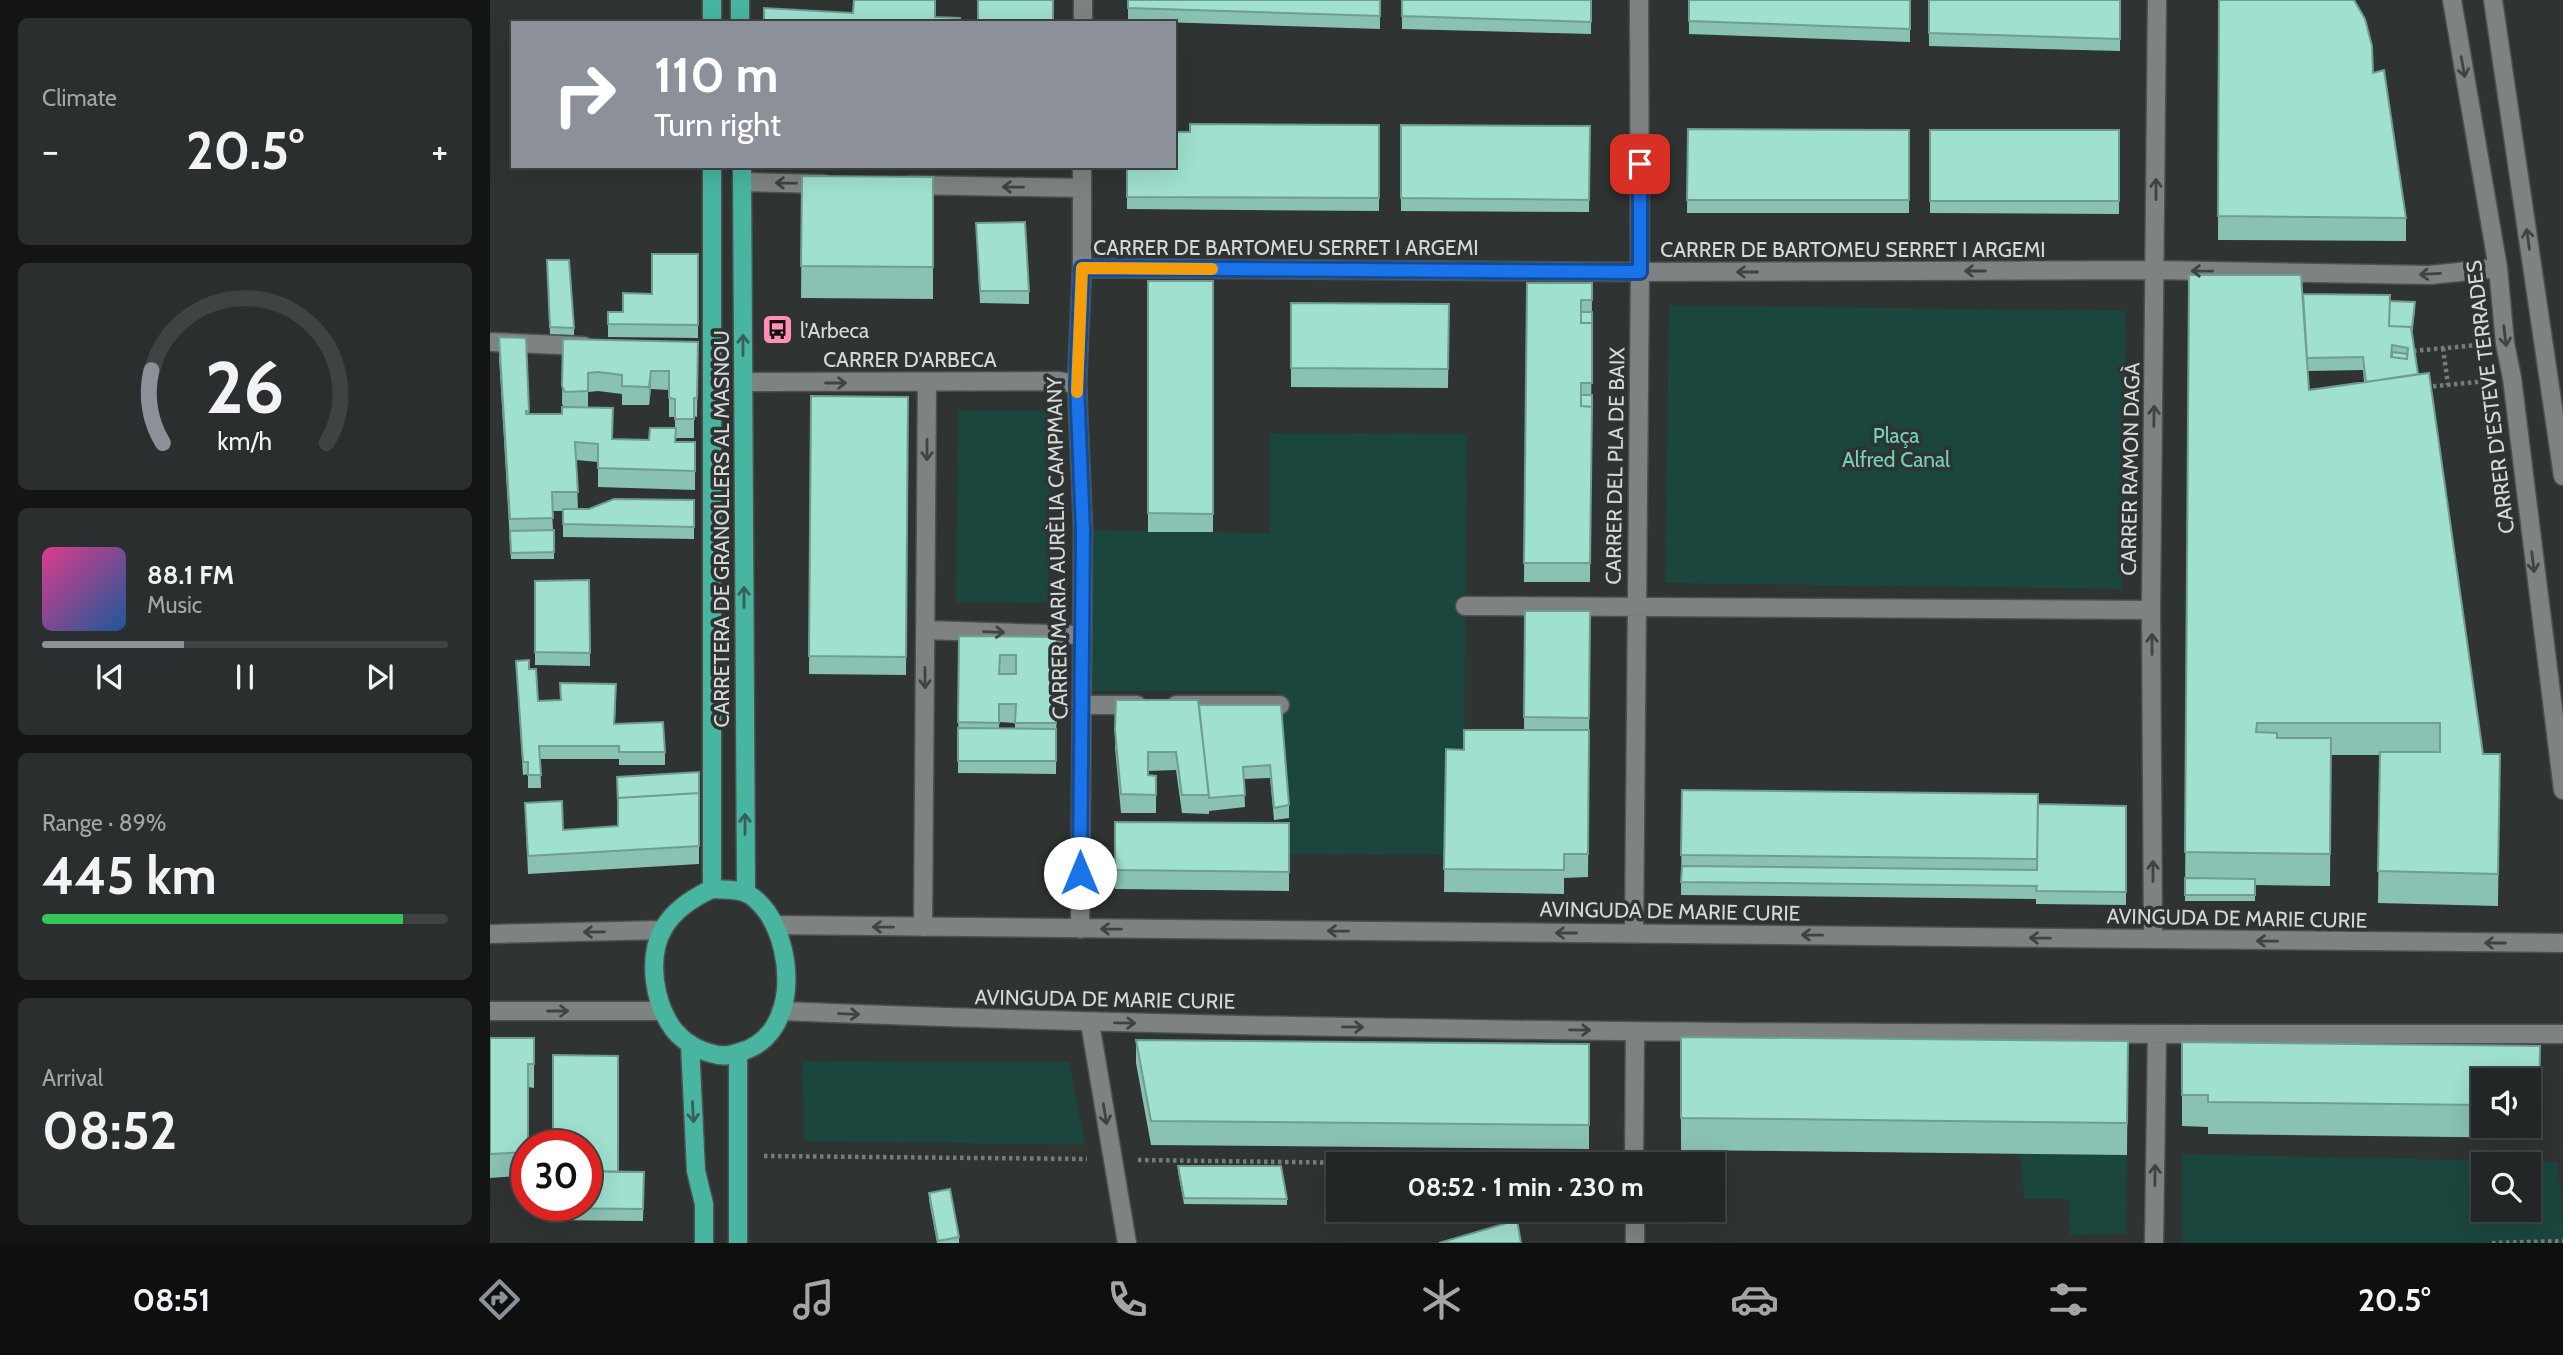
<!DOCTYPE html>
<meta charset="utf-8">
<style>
:root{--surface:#232626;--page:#2b2e2e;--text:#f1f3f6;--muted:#a3a5a7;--line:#404343;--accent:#8c9099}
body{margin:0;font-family:Cabin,sans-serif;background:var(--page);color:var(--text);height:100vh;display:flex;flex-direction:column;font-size:26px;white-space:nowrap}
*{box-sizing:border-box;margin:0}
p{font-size:23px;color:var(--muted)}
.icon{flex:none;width:38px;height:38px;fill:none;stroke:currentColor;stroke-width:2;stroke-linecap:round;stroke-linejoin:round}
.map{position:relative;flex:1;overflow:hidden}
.drawer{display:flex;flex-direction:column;gap:18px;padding:18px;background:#131515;width:490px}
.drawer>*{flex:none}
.guide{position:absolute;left:21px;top:21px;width:665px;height:147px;border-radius:0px;box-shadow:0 7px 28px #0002,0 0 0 2px var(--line);background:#8c9099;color:#fff;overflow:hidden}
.controls{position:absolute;left:1981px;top:1068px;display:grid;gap:14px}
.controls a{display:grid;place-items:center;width:70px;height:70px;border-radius:0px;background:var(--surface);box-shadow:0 7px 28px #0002,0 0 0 2px var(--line);font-size:35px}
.speed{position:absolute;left:21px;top:1130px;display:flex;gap:14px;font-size:35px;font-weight:700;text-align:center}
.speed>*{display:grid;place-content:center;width:91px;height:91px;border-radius:50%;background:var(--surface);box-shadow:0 7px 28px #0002,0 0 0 2px var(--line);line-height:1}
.speed .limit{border:10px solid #d22;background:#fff;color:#111}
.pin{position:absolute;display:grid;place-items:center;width:60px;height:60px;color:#fff;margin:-30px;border-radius:14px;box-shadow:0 4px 10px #0006}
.me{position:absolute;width:77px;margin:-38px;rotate:0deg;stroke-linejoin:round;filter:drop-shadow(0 0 5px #0008)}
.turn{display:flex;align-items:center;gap:24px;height:147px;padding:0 28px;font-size:32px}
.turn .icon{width:91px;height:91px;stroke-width:2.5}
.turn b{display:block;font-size:49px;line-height:60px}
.big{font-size:52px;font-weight:700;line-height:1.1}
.drawer .tile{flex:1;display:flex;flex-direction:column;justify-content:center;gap:10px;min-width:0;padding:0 24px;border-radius:10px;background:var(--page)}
.drawer .dial{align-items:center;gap:0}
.dial svg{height:182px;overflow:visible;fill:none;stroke:var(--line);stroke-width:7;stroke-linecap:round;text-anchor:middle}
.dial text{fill:var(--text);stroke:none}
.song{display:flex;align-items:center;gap:21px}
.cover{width:84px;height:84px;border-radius:10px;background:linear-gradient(135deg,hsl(330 70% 55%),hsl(210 70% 35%))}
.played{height:7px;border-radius:4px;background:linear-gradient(90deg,var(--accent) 35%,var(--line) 35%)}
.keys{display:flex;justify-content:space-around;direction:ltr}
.heat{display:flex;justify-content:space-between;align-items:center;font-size:38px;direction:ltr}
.charge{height:10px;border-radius:5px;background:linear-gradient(90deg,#34c759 89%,var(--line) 0)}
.trip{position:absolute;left:836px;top:1152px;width:399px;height:70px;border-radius:0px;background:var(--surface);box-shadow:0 7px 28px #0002,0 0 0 2px var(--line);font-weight:700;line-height:70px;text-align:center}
.dock{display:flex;height:112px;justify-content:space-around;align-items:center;background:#0e0f0f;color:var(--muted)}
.dock .icon{width:49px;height:49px}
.dock .selected{color:var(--accent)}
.dock b{font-size:32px;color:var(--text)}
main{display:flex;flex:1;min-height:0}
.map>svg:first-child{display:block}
.green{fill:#1a463d;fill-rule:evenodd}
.water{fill:#00211a}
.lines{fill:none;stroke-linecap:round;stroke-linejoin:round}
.minor-casing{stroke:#4c504f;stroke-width:21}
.major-casing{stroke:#4c504f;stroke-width:21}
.path{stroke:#777b7a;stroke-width:4.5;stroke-dasharray:3.5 3.5;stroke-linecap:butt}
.minor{stroke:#7e8381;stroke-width:18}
.major{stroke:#48b5a1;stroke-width:18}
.wall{fill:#89c1b2;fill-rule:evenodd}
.shaded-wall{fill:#6f9d91}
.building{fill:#9fe0cf;stroke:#6f9d91;stroke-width:2;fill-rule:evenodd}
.oneway{stroke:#3f4342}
.oneway2{stroke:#386059}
.route-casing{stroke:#114b97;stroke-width:18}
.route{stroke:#1a73e8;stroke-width:12}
.slow{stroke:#f59e0b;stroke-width:12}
.labels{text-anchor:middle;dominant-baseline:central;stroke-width:7;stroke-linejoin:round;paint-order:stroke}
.street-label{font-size:21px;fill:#d6d9d8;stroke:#2f3332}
.poi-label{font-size:21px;fill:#d6d9d8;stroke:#2f3332;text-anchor:start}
.park-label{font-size:21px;fill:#70d4bd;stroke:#2f3332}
</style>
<main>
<section class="drawer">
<div class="tile"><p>Climate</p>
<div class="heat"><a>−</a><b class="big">20.5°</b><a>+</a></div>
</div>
<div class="tile dial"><svg viewBox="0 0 100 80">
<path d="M14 69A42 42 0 1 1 86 69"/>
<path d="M14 69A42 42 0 0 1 9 37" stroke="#8c9099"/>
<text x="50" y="56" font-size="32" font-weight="700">26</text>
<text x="50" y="72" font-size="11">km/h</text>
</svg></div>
<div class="tile">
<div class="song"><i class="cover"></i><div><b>88.1 FM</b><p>Music</p></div></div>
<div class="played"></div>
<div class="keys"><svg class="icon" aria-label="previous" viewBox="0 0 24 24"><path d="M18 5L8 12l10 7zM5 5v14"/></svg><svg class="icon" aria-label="pause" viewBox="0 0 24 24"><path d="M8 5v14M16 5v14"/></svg><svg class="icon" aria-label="next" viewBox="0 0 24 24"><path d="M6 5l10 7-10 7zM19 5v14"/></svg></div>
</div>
<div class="tile"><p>Range · 89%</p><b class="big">445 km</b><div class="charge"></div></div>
<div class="tile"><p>Arrival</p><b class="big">08:52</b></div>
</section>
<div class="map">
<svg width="2073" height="1243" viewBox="0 0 2073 1243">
<rect width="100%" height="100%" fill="#2f3332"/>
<path class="green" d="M1179 305 1636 311 1632 589 1175 583Z
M468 411H561L558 603 466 602Z
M780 433 977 434 974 773H956L954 855 799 854V818L788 691H591L593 530 780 533Z
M312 1061 579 1062 595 1145 314 1141Z
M1530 1154 1637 1155 1636 1234 1580 1235 1579 1199H1534Z
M1693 1154 2067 1162 2073 1216V1243H1692ZM1993 1164H2039V1209H1993Z"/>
<path class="water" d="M1041 1209H1089L1087 1215 1081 1220 1072 1217 1067 1211Z"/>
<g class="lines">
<defs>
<path id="minor" d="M1962 0 2008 268 2015 343 2022 378 2073 790
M2003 0 2073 476
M593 23V0
M252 182 333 184
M420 185 592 188
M592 268 1150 272 1665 270 1940 275 2008 268
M0 342 94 346
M253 382 568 381 587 384
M975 606 1661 610
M435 630 591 635
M591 705H647
M686 705H790
M286 925 2073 943
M433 927 437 382
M590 929 593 530 587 384 592 268V166
M1144 933 1150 272 1149 0
M0 934 173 930
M1663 939 1661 610 1667 0
M0 1011H172
M291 1011C884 1035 1479 1034 2073 1034
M600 1023 637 1243
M1144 1164 1145 1031
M1145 1209V1243
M1664 1243 1667 1034"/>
<path id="major" d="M222 0V23
M250 0V23
M252 166 256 892
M222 889V166
M222 889C232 890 243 889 253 892 263 895 271 904 277 912 305 953 308 1036 250 1052 241 1055 233 1057 224 1054 209 1051 194 1042 184 1030 164 1004 157 958 173 929 184 910 202 898 222 889Z
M200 1044 206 1171 214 1204V1243
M248 1243V1053"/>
</defs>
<use href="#minor" class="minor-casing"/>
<use href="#major" class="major-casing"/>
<path class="path" d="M1953 348 1958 385
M1923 351 1988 345
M1936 387 1997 381
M274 1156 597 1159
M648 1160 947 1164
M2002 1243 2073 1241"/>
<use href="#minor" class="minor"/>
<use href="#major" class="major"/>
</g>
<path class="wall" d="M638 0H890V29L638 21Z
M912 0H1101V34L912 29Z
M1199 0H1420V42L1199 34Z
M1439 0H1630V51L1439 46Z
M1729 0 1916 218V241L1728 240Z
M889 125V211L637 209V166L700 132Z
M911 125 1100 126 1099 212 911 211Z
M1198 129 1419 130V213H1197Z
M1440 130H1629V214L1440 213Z
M312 176 443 177V299L311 298Z
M486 223 539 291V304L490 303Z
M208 254V338L118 337V312H133L162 294Z
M57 260 84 328V335L60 334Z
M1699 275 1813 295 1900 301 1925 308 1922 332 1928 374 1993 754H2010L2008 906 1888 903 1890 755H1841L1840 886 1765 885V901H1695ZM1873 370 1874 382 1819 390 1818 371Z
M658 281H723V532H658Z
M1037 283H1102L1100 582H1034Z
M801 303 959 304 958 388 801 387Z
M9 337 36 338 39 414H72L74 407 72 404 73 339 208 342 207 417 204 416V438H186V442H205V490L108 487V462L86 460 88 509H99L204 500V539L73 537V511H62L63 530H64V559H21L9 356ZM161 389 179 390V417H185V428L159 440 123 439 98 407V392L108 391 132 394V405H159Z
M321 396 418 397 416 675 319 674Z
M99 580 100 666 45 665V581Z
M1035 611H1100L1098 877 1074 878V894L954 892 956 749 974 750 1034 730Z
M469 636 567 637 566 774 468 773ZM509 722 525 723V729H509Z
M26 661 39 669 48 701 70 700V683L126 697 125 724 175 752V765H129V759H50L51 788H38V774L33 775Z
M626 700 709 705H791L799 805V818L784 820 780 778 754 779 755 807 719 811V814L692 813 686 770 658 771V775L666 776V813H631L625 748Z
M209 772V864L38 874 35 803 73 830 128 826 127 777Z
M1192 790 1548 804 1636 806V905L1546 904V899L1191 895Z
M625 822 799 823V891L625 889Z
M1191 1037 1638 1041 1637 1155 1191 1150Z
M0 1038H44V1088L38 1087 37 1175 0 1178Z
M646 1040 1099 1044V1149L661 1145 646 1063Z
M1692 1042 2050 1078 2049 1138 1718 1134V1127L1692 1126ZM1993 1080H2039V1125H1993Z
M688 1166 797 1199V1205L694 1204 688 1172Z
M128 1172H154L153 1221 54 1220V1206Z
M439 1193 469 1237V1243H447L439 1200Z"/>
<path class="shaded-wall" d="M161 371V389L159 405V387Z"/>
<path class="building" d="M364 0H445V17L470 18V23H274V8L363 13Z
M488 0H563V23H488Z
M638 0H890V16L638 8Z
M912 0H1101V22L912 16Z
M1199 0H1420V29L1199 21Z
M1439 0H1630V39L1439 33Z
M1729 0H1864L1875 19 1882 46 1883 73 1894 70 1916 218 1728 216Z
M700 124 889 125V198L637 197V166H684V132H700Z
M911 125 1100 126 1099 200 911 198Z
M1198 129 1419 130V200H1197Z
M1440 130H1629V201H1440Z
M312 176 443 177V267L311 266Z
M535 222 539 291H490L486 223Z
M162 254H208V325L118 324V312H133V293L162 294Z
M57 260H79L84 328 60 327Z
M1699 275H1811L1819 390 1939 373 1993 754H2010L2008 874 1888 871 1890 752H1950V723H1767L1766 732 1787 733V738H1841L1840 854 1695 852Z
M658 281H723V514L658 513Z
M1037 283H1102V300H1091V323H1102V383H1091V406L1102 407 1100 563H1034Z
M1813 294 1900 295 1899 326 1921 327 1928 374 1876 382 1873 357 1817 358ZM1902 345 1918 348 1917 359 1901 357Z
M1900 301 1925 302 1922 329 1921 327 1899 326Z
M801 303 959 304 958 369 801 368Z
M1091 312H1102V335V323H1091Z
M9 337 36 338 39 411H36V414H72V407L123 408 122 439 159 440 160 428H186L185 442H205V471L108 468V444L85 442 88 492H62L63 518 20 519Z
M73 339 208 342 207 398H204V419H185V399L179 398V371H161L159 387 132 386V375L108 372 98 373V391L75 392 72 386Z
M1902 352 1917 354V359L1902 357Z
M1091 395H1102V407L1091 406Z
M321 396 418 397 416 657 319 656Z
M124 499 204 500V527L73 524V509H99Z
M64 530V552L21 553 20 531Z
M99 580 100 653 45 652V581Z
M1035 611H1100L1099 718 1034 717Z
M469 636 567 637 566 723H525L526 704H509V723L468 722ZM510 655H526V674H509Z
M39 660V669H46L48 701 71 700 70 683 126 684 124 724 173 722 175 752H129V746H49L51 775H38V762H33L26 661Z
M626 700H708L719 795H692L686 752H658V775L666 776V795L631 794 625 730Z
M709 705H791L799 805 784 808 780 765 753 767 755 795 719 798Z
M468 728 566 729V761H468Z
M974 730H1099L1098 854H1074V870L954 869 956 749 974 750Z
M209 772V793L128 798V803L127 777Z
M1192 790 1548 794 1547 859 1191 855Z
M209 793V846L38 856 35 803 72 801 73 830 128 826V798Z
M1548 804 1636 806V892L1546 891 1547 886 1191 882 1192 866 1547 870Z
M625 822 799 823V872L625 870Z
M1695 878 1765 879V895H1695Z
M1191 1037 1638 1041 1637 1123 1191 1118Z
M0 1038H44V1064H38V1146H37V1152L0 1154Z
M646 1040 1099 1044V1125L661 1121Z
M1692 1042 2050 1046 2049 1106H2039V1080H1993V1105L1718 1102V1095H1692Z
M63 1055 128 1056V1172L96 1171V1146H63Z
M945 1161 1017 1162V1164H945Z
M688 1166H791L797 1199 694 1198Z
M96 1171 154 1172 153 1209 54 1208V1206H96Z
M460 1189 469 1237 448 1241 439 1193Z
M1027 1220 1031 1243H949Z"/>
<defs><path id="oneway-shaft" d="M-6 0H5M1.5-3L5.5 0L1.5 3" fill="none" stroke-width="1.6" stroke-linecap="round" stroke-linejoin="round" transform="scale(1.75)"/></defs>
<g class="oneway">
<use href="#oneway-shaft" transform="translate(1973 67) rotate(80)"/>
<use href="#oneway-shaft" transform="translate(296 183) rotate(-179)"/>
<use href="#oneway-shaft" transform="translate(523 187) rotate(-179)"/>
<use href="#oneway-shaft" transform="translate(1666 189) rotate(-90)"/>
<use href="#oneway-shaft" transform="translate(2038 239) rotate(-98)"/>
<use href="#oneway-shaft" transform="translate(1485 271) rotate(180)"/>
<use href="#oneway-shaft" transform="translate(1712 271) rotate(-179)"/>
<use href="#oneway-shaft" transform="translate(1257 272) rotate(180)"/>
<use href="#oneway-shaft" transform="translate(1940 274) rotate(177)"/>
<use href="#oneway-shaft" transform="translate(2015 336) rotate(83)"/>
<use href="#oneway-shaft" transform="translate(346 383)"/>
<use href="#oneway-shaft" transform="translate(1664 416) rotate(-89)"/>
<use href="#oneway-shaft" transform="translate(437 450) rotate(90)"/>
<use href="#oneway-shaft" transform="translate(2043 562) rotate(83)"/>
<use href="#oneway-shaft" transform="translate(504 632) rotate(2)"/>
<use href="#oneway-shaft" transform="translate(1662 644) rotate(-90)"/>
<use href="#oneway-shaft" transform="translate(435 678) rotate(90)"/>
<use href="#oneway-shaft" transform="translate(1663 871) rotate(-90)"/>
<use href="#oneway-shaft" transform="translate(393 927) rotate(-179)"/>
<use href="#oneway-shaft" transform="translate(621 929) rotate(-179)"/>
<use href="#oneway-shaft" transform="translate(848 931) rotate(-179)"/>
<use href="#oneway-shaft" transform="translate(104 932) rotate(179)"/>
<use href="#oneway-shaft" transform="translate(1076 933) rotate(-180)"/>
<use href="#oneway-shaft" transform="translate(1322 935) rotate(-179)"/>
<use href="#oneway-shaft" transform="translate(1550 938) rotate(-179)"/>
<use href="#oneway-shaft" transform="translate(1777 941) rotate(-179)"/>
<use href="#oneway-shaft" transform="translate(2005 943) rotate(-180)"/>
<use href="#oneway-shaft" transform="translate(68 1011)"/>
<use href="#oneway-shaft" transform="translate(359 1014) rotate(2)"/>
<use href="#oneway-shaft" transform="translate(635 1023) rotate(1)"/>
<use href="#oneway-shaft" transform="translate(863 1027) rotate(1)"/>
<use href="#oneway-shaft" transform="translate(1090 1030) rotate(1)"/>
<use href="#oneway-shaft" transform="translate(615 1114) rotate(81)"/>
<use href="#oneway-shaft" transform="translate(1665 1175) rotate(-89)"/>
</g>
<g class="oneway2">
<use href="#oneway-shaft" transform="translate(253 345) rotate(-90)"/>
<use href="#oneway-shaft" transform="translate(254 597) rotate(-90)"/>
<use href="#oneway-shaft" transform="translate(255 824) rotate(-90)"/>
<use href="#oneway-shaft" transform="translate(203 1112) rotate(87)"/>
</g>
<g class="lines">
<defs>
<path id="route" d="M590 873 593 530 587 384 592 268 1150 272V164"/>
</defs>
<use href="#route" class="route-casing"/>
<use href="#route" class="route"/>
<path class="slow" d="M587 392 592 268 722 269"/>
</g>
<defs>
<symbol id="bus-square" viewBox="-11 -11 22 22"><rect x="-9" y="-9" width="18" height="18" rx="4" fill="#ff8eb9" stroke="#2f3332"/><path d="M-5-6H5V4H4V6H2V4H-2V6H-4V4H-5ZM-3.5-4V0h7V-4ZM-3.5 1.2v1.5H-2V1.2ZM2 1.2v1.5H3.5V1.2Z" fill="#111"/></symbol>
</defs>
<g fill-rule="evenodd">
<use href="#bus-square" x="270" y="312" width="35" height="35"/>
</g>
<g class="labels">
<g class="street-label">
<text x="796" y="247">CARRER DE BARTOMEU SERRET I ARGEMI</text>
<text x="1363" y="249">CARRER DE BARTOMEU SERRET I ARGEMI</text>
<text x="420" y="359">CARRER D'ARBECA</text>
<text transform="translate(2000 397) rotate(-97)">CARRER D'ESTEVE TERRADES</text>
<text transform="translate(1125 466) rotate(-89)">CARRER DEL PLA DE BAIX</text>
<text transform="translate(1640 469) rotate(-89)">CARRER RAMON DAGÀ</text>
<text transform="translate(231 529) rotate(-90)">CARRETERA DE GRANOLLERS AL MASNOU</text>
<text transform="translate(567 548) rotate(-91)">CARRER MARIA AURÈLIA CAMPMANY</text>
<text transform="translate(1180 911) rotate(1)">AVINGUDA DE MARIE CURIE</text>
<text transform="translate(1747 918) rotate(1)">AVINGUDA DE MARIE CURIE</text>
<text transform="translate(615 999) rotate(1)">AVINGUDA DE MARIE CURIE</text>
</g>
<g class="poi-label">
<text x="310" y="330">l'Arbeca</text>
</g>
<g class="park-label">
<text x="1406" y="435">Plaça<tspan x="1406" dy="24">Alfred Canal</tspan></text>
</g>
</g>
</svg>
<div class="controls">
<a><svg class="icon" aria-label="sound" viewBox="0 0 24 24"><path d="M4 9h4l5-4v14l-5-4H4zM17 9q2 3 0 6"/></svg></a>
<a><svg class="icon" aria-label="search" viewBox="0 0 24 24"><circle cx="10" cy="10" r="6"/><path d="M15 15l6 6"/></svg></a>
</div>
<div class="speed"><div class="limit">30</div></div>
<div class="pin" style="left:1150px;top:164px;background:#d93025"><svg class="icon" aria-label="arrive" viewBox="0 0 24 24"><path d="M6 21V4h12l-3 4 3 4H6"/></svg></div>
<svg class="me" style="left:590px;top:873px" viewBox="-20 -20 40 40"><circle r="19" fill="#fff"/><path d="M0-13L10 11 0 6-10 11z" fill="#1a73e8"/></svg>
<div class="trip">08:52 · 1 min · 230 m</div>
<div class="guide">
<div class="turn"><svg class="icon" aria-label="right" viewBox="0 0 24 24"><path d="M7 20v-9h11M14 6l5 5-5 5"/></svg><div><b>110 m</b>Turn right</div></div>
</div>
</div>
</main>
<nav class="dock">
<b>08:51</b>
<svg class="icon selected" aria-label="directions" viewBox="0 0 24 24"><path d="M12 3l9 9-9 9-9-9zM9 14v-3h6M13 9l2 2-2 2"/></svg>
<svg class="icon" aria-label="music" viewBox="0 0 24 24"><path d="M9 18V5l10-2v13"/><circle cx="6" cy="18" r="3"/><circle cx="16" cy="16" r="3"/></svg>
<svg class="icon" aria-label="phone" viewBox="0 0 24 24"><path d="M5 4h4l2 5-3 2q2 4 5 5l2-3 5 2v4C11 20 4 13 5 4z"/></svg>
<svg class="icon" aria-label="climate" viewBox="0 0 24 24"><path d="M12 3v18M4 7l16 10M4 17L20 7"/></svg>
<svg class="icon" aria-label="car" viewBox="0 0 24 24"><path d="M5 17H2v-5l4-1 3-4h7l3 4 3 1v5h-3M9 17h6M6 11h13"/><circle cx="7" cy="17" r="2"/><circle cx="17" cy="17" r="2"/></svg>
<svg class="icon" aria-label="filters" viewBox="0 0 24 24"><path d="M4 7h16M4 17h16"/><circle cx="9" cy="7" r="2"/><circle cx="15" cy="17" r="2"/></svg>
<b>20.5°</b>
</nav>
